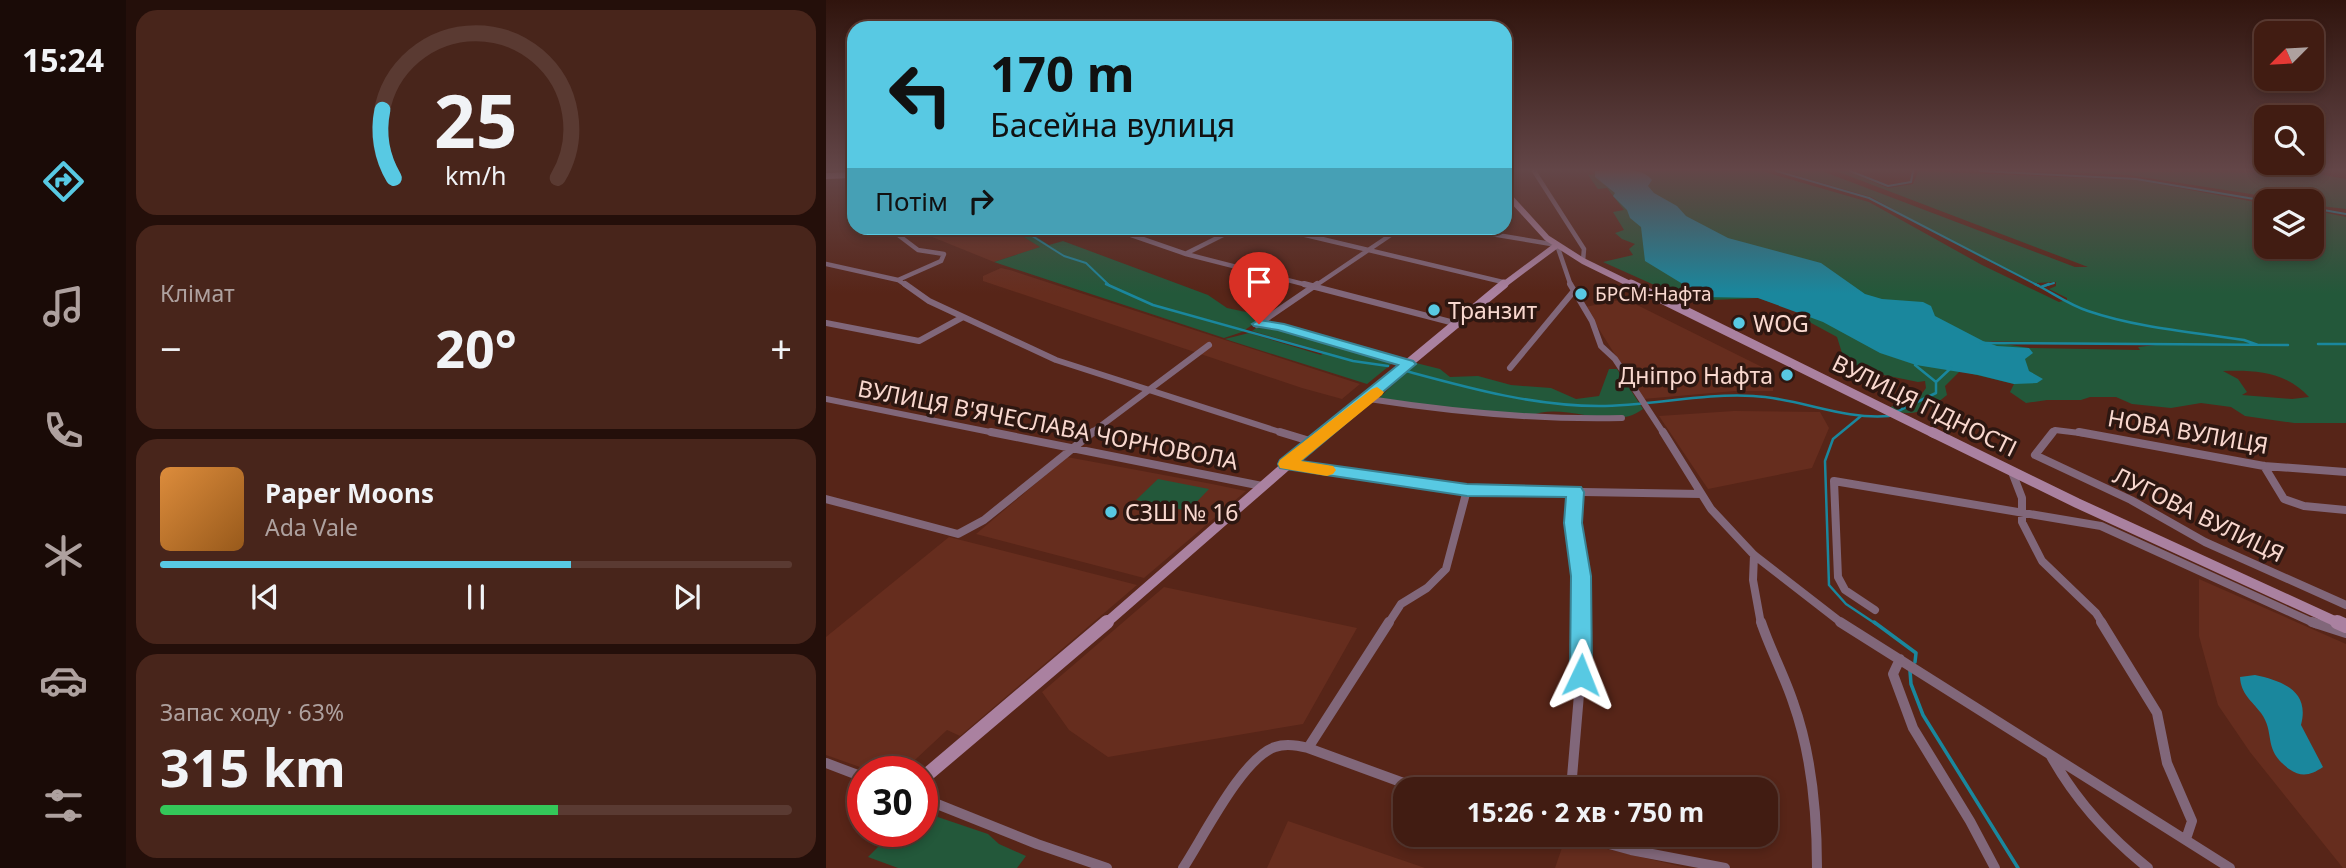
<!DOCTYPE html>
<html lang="uk">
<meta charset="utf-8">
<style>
:root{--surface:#411c12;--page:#48251b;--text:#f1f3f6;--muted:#aea19f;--line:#5a3a32;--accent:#58c9e3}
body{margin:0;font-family:"Noto Sans",sans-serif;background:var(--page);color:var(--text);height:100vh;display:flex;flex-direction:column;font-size:26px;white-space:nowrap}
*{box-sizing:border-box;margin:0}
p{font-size:23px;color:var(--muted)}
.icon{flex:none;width:38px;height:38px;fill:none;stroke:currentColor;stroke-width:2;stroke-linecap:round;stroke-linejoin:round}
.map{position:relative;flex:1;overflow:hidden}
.panel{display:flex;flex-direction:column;gap:10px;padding:10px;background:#240f0a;width:700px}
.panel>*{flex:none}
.hud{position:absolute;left:21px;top:21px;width:665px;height:214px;border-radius:21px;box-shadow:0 4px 10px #0003,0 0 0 2px var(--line);background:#58c9e3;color:#111;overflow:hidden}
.needle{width:46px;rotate:246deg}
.tools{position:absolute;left:1428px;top:21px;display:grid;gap:14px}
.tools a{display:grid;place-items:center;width:70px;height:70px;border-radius:14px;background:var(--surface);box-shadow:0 4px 10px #0003,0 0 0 2px var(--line);font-size:35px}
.speed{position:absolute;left:21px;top:756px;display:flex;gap:14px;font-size:35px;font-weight:700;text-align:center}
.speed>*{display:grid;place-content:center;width:91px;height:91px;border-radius:50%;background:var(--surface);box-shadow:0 4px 10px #0003,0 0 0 2px var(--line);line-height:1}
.speed .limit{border:10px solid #d22;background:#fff;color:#111}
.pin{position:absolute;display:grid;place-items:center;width:60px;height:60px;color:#fff;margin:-72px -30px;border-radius:50% 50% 50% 0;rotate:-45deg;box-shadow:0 0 7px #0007}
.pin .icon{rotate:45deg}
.me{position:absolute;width:77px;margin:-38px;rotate:2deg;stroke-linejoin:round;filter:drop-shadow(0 0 5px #0008)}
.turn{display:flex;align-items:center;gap:24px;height:147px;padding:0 28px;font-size:32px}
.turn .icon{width:91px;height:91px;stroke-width:2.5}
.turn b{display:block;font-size:49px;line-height:60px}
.then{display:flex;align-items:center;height:66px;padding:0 28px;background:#0003;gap:14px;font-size:26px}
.big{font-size:52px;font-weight:700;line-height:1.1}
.panel .tile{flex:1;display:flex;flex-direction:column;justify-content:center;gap:10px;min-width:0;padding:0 24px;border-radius:21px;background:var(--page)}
.panel .dial{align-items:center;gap:0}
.dial svg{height:182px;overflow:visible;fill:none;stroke:var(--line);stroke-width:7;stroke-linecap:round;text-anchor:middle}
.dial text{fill:var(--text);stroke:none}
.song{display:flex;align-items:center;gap:21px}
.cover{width:84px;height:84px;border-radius:10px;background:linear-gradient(135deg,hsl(30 70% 55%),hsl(30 70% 35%))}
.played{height:7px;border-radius:4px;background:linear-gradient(90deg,var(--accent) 65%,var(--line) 65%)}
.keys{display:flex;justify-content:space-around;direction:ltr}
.heat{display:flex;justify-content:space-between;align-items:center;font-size:38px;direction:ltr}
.charge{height:10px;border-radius:5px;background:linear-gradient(90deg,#34c759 63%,var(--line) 0)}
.trip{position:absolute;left:567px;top:777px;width:385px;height:70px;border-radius:21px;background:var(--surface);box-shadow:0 4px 10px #0003,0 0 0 2px var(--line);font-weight:700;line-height:70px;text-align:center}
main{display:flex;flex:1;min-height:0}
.menu{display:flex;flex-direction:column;width:126px;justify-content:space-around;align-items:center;background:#1a0b07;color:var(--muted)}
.menu .icon{width:49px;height:49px}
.menu .selected{color:var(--accent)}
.menu b{font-size:32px;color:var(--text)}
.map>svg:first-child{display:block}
.built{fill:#662d1e}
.green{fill:#23583a;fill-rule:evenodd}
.water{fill:#1a879d}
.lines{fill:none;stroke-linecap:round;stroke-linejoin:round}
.stream-far2{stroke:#1a879d;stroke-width:2}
.stream-far1{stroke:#1a879d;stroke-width:2.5}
.stream{stroke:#1a879d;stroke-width:3.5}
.street-far3{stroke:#81677a;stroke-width:4.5}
.street-far2{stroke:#81677a;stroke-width:6}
.street-far1{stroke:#81677a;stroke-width:8}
.street{stroke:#81677a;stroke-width:10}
.secondary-far3{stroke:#aa81a0;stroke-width:6}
.secondary-far2{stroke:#aa81a0;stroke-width:9}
.secondary-far1{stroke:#aa81a0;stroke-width:10}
.secondary{stroke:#aa81a0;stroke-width:14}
.route{fill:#58c9e3;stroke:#398394;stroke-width:2}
.slow{fill:#f59e0b}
.poi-dot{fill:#58c9e3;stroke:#2d1711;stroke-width:2.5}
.labels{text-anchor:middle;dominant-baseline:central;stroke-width:7;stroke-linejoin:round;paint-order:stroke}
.far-poi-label{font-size:19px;fill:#f9d8cf;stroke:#2d1711;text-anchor:start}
.poi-label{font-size:23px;fill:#f9d8cf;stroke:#2d1711;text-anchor:start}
.street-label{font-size:23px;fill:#f9d8cf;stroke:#2d1711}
</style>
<main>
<nav class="menu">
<b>15:24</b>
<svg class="icon selected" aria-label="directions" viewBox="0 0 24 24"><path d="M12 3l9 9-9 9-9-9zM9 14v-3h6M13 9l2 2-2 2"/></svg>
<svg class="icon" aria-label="music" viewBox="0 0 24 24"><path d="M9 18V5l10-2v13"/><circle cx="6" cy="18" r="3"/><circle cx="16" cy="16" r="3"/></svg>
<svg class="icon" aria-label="phone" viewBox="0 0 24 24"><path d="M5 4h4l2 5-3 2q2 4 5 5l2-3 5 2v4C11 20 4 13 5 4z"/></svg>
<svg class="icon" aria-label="climate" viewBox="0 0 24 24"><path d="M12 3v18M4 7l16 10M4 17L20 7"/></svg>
<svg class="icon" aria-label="car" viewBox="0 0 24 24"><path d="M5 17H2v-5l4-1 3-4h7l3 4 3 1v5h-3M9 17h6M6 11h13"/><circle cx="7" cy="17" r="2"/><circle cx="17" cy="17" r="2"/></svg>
<svg class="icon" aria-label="filters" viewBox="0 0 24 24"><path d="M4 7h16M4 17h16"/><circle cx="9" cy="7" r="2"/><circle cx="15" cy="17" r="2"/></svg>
</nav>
<section class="panel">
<div class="tile dial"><svg viewBox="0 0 100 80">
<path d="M14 69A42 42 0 1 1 86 69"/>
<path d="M14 69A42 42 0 0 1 9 39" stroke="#58c9e3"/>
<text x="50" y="56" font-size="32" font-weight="700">25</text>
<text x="50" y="72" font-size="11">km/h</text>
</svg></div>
<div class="tile"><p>Клімат</p>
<div class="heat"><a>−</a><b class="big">20°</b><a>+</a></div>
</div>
<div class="tile">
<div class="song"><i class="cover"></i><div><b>Paper Moons</b><p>Ada Vale</p></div></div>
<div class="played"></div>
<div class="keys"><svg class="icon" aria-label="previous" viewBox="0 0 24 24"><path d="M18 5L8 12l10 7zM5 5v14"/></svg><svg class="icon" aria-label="pause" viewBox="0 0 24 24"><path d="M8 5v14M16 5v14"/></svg><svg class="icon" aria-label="next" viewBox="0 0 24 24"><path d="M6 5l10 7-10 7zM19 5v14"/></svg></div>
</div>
<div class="tile"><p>Запас ходу · 63%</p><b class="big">315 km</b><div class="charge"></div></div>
</section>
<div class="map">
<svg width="1520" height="868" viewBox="0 0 1520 868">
<rect width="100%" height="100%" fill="#572518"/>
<path class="built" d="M84 228H182L215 247 168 262Z
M175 268 184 270 534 384 516 399 476 388 157 281V276Z
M799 299 948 373 947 391H909L817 399 759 307Z
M908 411 994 412 1003 428 986 468 882 489 833 416Z
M241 457 386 484 420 491 318 578 150 534Z
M123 537 311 585 134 736 121 730 76 772H48L0 755V637Z
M1373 579 1520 644V868H1517L1424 752 1392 705 1373 636Z
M338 587 531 628 477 724 282 757 243 730 216 692Z
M462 821 599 868H441Z
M739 839 861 868H729Z"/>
<path class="green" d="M766 171H936L1043 202 1156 265 1233 302 1241 300V298L1223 289 1230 286V282L1210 283 1156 258 1045 197 955 171H996L1249 267H1262L1010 171H1021L1062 188 1087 184 1092 171 1310 180 1440 204V247H1486V210L1520 217V343H1512L1520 345V423H1468L1419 416 1405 407 1375 403 1345 408 1306 404 1290 397H1264L1255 400H1221L1200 403 1184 392 1188 384 1134 371 1119 386 1121 395C1101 411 1085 419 1062 408L1095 395 1100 388 1099 381 1092 382 1058 375 1031 379 1013 368 1016 353 1011 337 976 318 973 312 932 298 864 301 777 262 807 255 803 249 809 244 796 239 789 233 798 230 787 212 798 210 781 188 772 189 762 175 768 174ZM1161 341 1330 345 1312 347 1314 350 1203 348ZM1397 371C1429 370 1459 371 1483 397L1466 399 1416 395 1421 392 1412 379Z
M1212 171 1487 173 1520 179V209L1486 205V201H1470L1302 175Z
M203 232 223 245 237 241 382 295 401 308 439 316 416 332 398 338 168 262 214 247 196 236Z
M434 325 449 327 568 362 541 384 399 339 423 333 495 355 499 352 426 331Z
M590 363 614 369 624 377 652 376 685 385 725 388 750 399 773 396 783 369H791L817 409C786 433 738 400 704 416L655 413 553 398Z
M332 479 383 489 362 511 310 500Z
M100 813 162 834 173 844 200 856 191 868H72L42 857 68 831H96V817Z"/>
<path class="water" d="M769 171C787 171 814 165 826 180L822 186 828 193 851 206 860 216 902 238 995 263 1039 294 1056 299 1097 302 1105 306 1109 316 1157 341 1171 346 1203 348 1207 353 1199 359 1203 371 1217 379 1211 383 1188 384 1152 375 1090 365 1054 353 997 322 932 298 878 297 819 261 815 227 804 218 801 210 787 196 789 193 769 177Z
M1429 675C1457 681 1484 691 1475 725L1497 767C1485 775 1476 778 1463 769 1436 749 1450 734 1435 713 1425 700 1415 694 1414 677Z"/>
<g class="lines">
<path class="stream-far2" d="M950 171 1043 198 1213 286
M1024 171 1062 186 1085 182 1087 171
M1154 171 1310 179 1440 201
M1486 208 1520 214
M191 228 196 230
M203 234 238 256 260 263 284 286
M1218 286 1228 283"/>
<path class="stream-far1" d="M280 284 327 305 527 361 562 366
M1209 284C1227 293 1243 305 1262 311 1312 328 1367 332 1418 340L1432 345
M1215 287 1223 284
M1155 343 1462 345
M1492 344H1520
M580 371C643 388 707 406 773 406 825 406 875 393 927 396 973 398 1016 420 1063 416
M1110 382 1125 368
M1072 411 1110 393V382L1089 365
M1035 416 1007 439 999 461 1003 585 1020 604 1050 624"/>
<path class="stream" d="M1048 622 1090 653 1089 662
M1084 671 1085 684 1097 715 1192 868"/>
<path class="street-far3" d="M708 171 758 249 757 261
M63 228 92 250 118 254 115 261 72 280
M199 228 202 230
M285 228 360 254 485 286
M450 228 681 283
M629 228 731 245 745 286
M361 253 411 228
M0 264 72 280 81 286
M489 286 575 228"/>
<path class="street-far2" d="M79 284 103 301 230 360 460 434
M478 284 632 324
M744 284 766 321 775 346 789 359 838 434
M0 323 93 341 137 317
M433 324 453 327 582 364
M431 325 491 284
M684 368 747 292
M0 399 174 434
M543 399C627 412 711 420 796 418
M264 434 383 345
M1226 434 1229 430 1262 434"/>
<path class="street-far1" d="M165 432 436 486
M454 432 487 442
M837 432 885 509 928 555 1017 624
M1227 432 1209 455 1305 500 1379 542 1520 605
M1253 432 1438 466 1520 472
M461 464 641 490 875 494
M1438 466 1458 499 1478 506 1520 510
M1186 472 1196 498V522L1216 561 1270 613 1277 624
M749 492C746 536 755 580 756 624
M0 499 132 534 158 520 267 432
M928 555 927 580 935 624
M1049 610 1019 590 1012 577 1008 481 1275 526 1490 624
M562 624 575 604 601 588 620 569 641 490"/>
<path class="street" d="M935 622C944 649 958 675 967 702 986 755 991 813 991 868
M1014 622 1404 868
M1275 622 1331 713 1341 763 1366 821 1360 839
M1486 622 1520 633
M1074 659 1067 674 1087 728 1144 821 1169 868
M482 748 563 622
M1225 756C1250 801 1282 836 1322 868
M0 763 37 777
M745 789 757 647 756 622
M96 798 211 844 281 868
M750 835 805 850 899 868
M357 868C377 838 416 758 449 747 460 743 471 745 482 748L594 789"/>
<path class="secondary-far3" d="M0 176 28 175
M679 192 721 238 757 261 808 286
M676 286 731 245"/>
<path class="secondary-far2" d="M805 284 1109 434
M497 434 678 284"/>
<path class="secondary-far1" d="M1106 432 1251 503 1515 624
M279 624 499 432"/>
<path class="secondary" d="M1511 622 1520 626
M96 779 281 622"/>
</g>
<linearGradient id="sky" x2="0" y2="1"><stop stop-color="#30140d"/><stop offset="0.58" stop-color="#634648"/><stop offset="1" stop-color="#634648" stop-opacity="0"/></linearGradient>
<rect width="1520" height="293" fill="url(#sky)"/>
<path class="route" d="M433 320 458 324 587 361 590 364 475 461 641 484 755 487 758 492 756 523 765 576 766 675 763 681 755 684 747 681 744 675 745 576 738 523 740 497 641 496 454 468 452 464 454 460 572 365 452 330 428 326 426 324Z"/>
<path class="slow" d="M551 387 558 392 556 395 475 461 507 466 510 470 507 474 501 476 454 468 452 464 454 460 546 389Z"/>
<g class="poi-dot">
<circle cx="755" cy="294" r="7"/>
<circle cx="608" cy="310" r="7"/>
<circle cx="913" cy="323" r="7"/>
<circle cx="961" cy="375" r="7"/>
<circle cx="285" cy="512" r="7"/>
</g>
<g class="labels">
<g class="far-poi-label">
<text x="769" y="294">БРСМ-Нафта</text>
</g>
<g class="poi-label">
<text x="622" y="310">Транзит</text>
<text x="927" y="323">WOG</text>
<text x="947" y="375" text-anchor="end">Дніпро Нафта</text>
<text x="299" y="512">СЗШ № 16</text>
</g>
<g class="street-label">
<text transform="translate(1099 405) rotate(26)">ВУЛИЦЯ ГІДНОСТІ</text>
<text transform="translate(222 424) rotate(11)">ВУЛИЦЯ В'ЯЧЕСЛАВА ЧОРНОВОЛА</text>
<text transform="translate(1362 431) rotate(10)">НОВА ВУЛИЦЯ</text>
<text transform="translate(1373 514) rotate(26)">ЛУГОВА ВУЛИЦЯ</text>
</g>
</g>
</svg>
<div class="tools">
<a><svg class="needle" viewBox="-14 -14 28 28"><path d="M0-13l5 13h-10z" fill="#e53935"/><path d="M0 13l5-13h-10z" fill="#aea19f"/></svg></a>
<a><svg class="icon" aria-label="search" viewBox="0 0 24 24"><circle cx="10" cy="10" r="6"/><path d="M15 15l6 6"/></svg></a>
<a><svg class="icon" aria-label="layers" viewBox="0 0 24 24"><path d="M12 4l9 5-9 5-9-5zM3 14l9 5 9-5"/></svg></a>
</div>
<div class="speed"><div class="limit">30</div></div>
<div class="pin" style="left:433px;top:324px;background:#d93025"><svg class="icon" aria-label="arrive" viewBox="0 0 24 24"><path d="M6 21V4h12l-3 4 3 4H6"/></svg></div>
<svg class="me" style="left:755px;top:675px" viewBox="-20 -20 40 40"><path d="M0-17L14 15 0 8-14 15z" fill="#58c9e3" stroke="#fff" stroke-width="4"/></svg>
<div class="trip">15:26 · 2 хв · 750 m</div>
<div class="hud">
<div class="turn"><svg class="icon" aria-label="left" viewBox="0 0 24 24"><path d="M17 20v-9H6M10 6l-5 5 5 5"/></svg><div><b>170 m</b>Басейна вулиця</div></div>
<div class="then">Потім<svg class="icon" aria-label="right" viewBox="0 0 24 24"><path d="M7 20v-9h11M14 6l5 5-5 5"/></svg></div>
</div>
</div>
</main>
